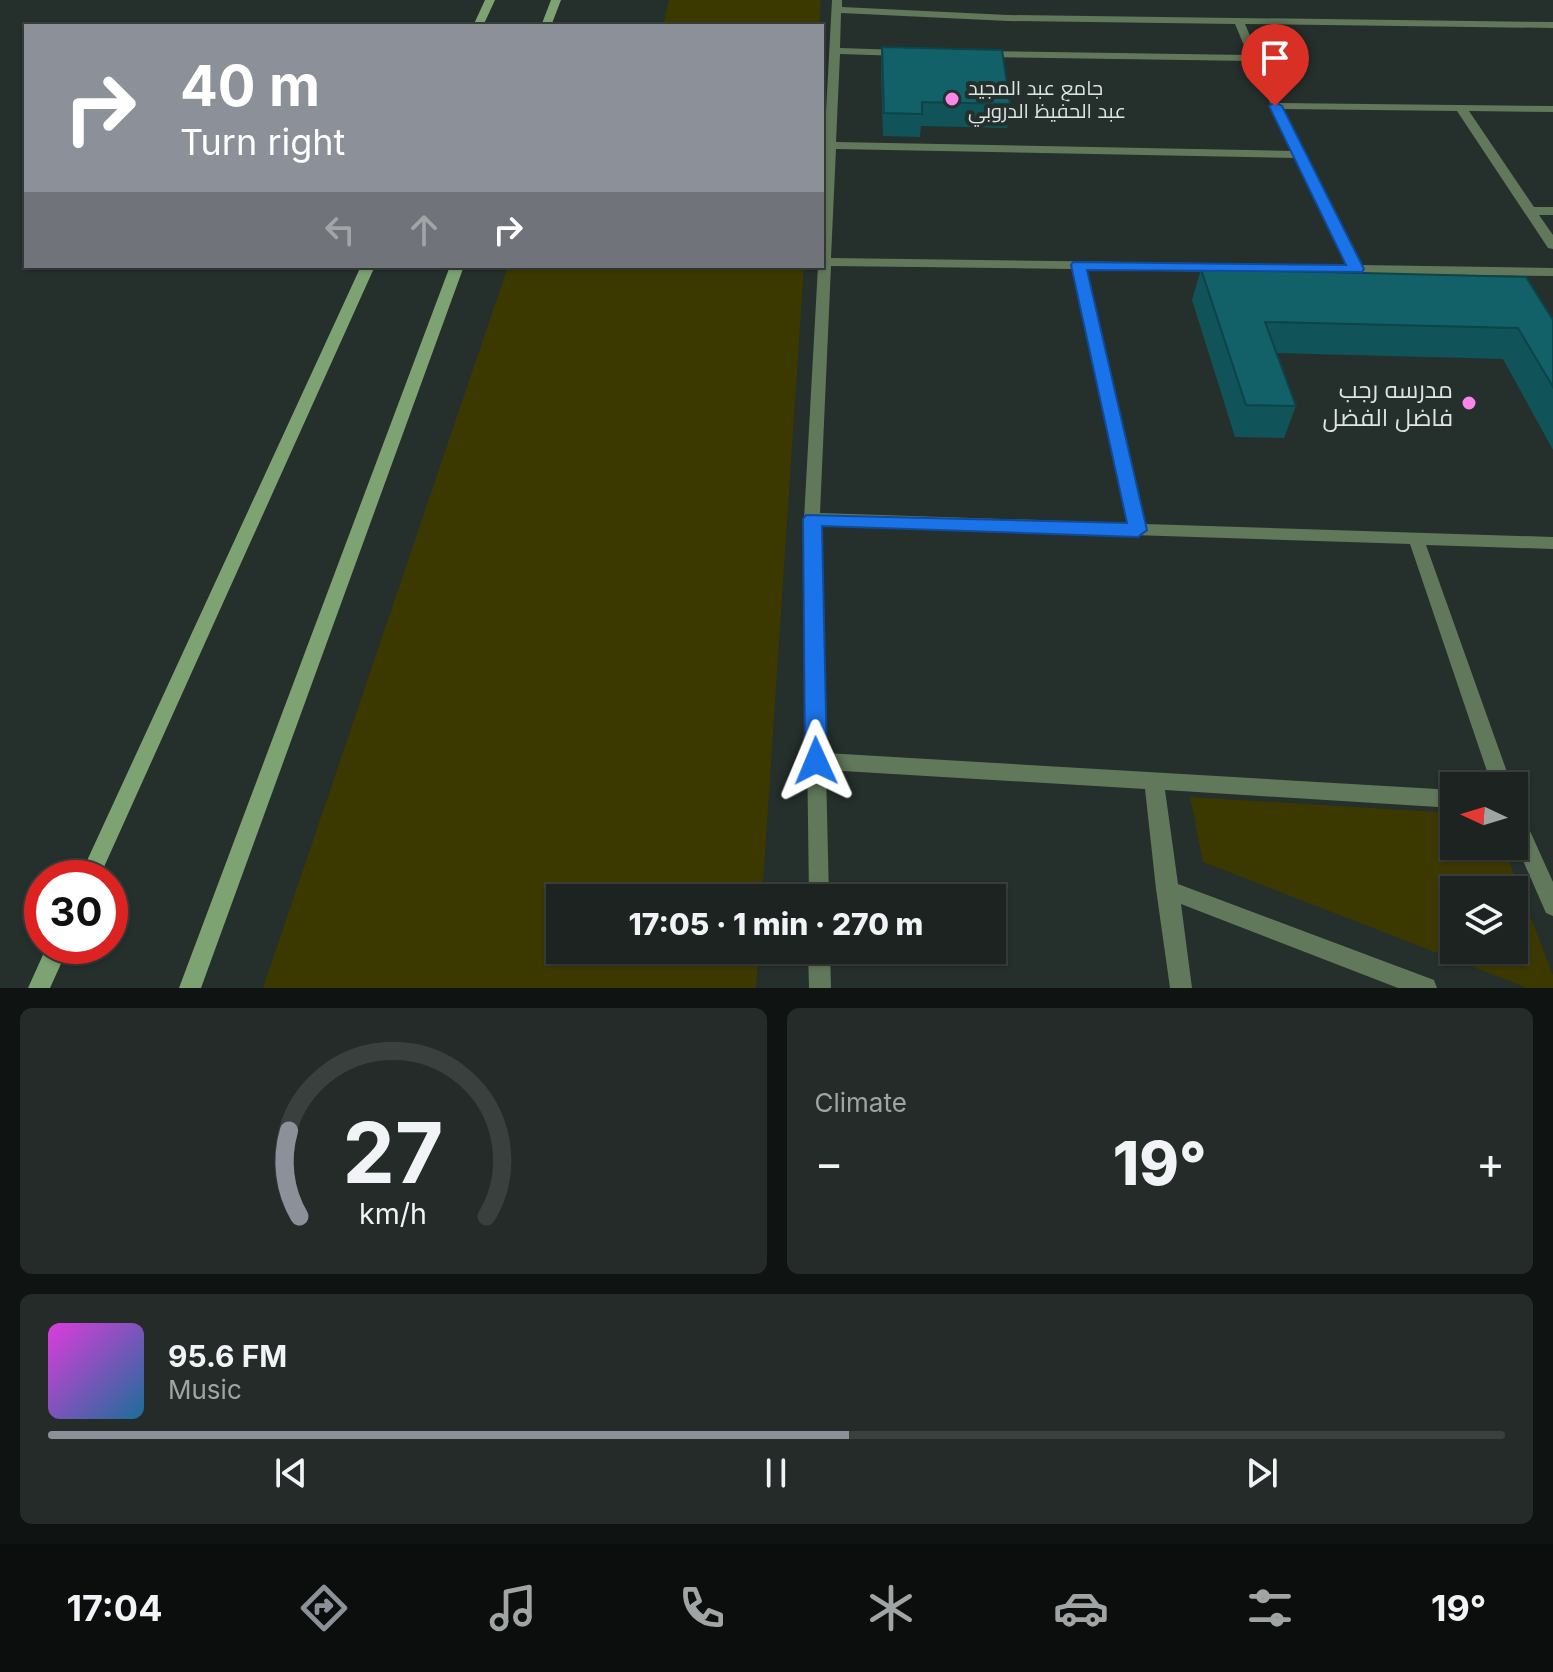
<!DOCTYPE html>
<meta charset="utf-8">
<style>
:root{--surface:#1c2320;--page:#252b29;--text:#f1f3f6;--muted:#a0a4a5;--line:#3a403e;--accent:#8c9099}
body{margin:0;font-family:Inter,Cairo,sans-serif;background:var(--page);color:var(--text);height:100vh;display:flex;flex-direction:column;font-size:30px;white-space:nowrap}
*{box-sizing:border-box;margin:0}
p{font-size:26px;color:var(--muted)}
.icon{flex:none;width:44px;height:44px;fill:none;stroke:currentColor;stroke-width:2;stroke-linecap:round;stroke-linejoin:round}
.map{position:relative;height:988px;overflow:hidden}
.sheet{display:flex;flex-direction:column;gap:20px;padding:20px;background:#0f1312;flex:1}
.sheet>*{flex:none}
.hud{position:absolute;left:24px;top:24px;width:800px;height:244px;border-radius:0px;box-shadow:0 2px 6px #0004,0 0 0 2px var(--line);background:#8c9099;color:#fff;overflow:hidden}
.needle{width:52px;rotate:274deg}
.fabs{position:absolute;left:1440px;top:772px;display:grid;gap:16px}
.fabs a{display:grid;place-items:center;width:88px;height:88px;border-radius:0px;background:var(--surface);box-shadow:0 2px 6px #0004,0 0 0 2px var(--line);font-size:40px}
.speed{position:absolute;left:24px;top:860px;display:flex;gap:16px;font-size:40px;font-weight:700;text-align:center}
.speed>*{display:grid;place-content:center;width:104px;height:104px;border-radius:50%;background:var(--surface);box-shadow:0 2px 6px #0004,0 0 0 2px var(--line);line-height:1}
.speed .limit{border:12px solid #d22;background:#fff;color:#111}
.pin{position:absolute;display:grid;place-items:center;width:68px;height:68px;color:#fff;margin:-82px -34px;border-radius:50% 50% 50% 0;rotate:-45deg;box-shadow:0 0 8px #0007}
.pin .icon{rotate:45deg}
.me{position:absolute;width:88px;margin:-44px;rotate:359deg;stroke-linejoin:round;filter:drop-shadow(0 0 6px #0008)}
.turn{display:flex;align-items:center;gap:28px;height:168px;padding:0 24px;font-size:36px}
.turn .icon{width:104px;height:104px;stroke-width:2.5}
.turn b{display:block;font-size:56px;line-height:68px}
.lanes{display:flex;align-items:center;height:76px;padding:0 24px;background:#0003;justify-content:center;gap:40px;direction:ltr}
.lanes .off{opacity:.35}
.big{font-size:60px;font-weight:800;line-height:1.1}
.sheet .tile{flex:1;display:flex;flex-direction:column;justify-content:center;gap:12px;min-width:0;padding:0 28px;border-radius:12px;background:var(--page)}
.sheet .dial{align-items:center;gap:0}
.dial svg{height:208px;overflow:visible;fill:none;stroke:var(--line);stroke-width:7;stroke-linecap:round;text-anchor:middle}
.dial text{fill:var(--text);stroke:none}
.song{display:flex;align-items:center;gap:24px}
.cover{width:96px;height:96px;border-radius:12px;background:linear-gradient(135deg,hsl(300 70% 55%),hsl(200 70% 35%))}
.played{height:8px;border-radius:4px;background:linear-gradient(90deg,var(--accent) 55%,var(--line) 55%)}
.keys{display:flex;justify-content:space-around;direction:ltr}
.heat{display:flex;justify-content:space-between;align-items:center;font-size:44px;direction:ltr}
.sheet .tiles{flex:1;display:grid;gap:20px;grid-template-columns:1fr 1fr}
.tile:last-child{grid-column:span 2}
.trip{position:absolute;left:546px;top:884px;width:460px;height:80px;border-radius:0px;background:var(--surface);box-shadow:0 2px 6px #0004,0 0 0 2px var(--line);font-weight:800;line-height:80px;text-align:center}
.menu{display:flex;height:128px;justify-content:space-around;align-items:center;background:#0b0e0d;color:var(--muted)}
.menu .icon{width:56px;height:56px}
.menu .selected{color:var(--accent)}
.menu b{font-size:36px;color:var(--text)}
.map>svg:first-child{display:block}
.green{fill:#3c3900;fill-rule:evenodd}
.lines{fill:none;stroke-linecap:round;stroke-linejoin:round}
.street{fill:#61785a;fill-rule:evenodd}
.secondary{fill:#7da373;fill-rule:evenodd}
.wall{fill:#105359}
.building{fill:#136168;stroke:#0d4449;stroke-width:2}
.route{fill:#1a73e8;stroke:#114b97;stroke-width:2}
.poi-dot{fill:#f987e9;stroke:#252f2b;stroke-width:3}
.labels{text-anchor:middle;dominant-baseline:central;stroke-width:8;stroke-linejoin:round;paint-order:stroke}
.far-poi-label{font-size:20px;fill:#dee4e1;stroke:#252f2b;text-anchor:start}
.poi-label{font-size:24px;fill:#dee4e1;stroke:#252f2b;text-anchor:end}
</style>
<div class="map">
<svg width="1553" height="988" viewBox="0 0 1553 988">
<rect width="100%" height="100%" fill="#252f2b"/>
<path class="green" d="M669 0H821L819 26H663Z
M508 266H804L762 898H560V950H759L756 988H263Z
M1190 797 1454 813V846H1503L1553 975V988H1527L1203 862ZM1454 890H1514V950H1454Z"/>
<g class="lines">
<path class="street" d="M832 0H842V7L1008 15 1553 22V28L1245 24 1279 103 1553 106V112L1469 111 1534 207H1553V215H1539L1553 235V249L1548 248 1457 111 1282 109 1361 265 1553 268V276L1086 270 1145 524 1553 537V549L1426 545 1512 786H1492L1410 544 820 525 826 753 1454 790V808L1165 790 1178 884 1434 980 1437 988H1398L1181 904 1192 988H1170L1156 889 1145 789 826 770 829 898H809L804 519 818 266H822V185ZM841 13 1008 21 1235 24 1248 55 980 51 975 54 980 57 1251 61 1292 151 836 142 840 54 901 56 906 53 901 50 840 48ZM836 149 1295 158 1348 265 831 258ZM831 266 1072 269 1128 523 820 513Z
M1514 808 1521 811 1553 882V916L1546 913 1514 840Z
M808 950H830L831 988H809Z"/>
<path class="secondary" d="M485 0H495L483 26H473Z
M551 0H561L551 26H541Z
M361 266H375L99 878H79Z
M450 266H464L201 988H179Z
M47 946H69L50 988H28Z"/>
</g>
<path class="wall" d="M882 47 1010 104 1007 128 921 126 920 137 883 136 881 70Z
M1201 269 1553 320V450L1503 359 1276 353 1296 406 1284 438 1235 437 1192 300Z"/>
<path class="building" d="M882 47 1002 50 1010 104 922 102V114L884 113Z
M1201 269 1526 277 1553 320V387L1518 328 1265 322 1296 406 1246 405Z"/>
<path class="route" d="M1275 102 1282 106 1364 269 1362 272 1087 270 1147 530 1138 537 822 526 827 761 824 768 816 771 809 768 805 761 803 519 806 515 1127 523 1071 265 1073 262 1346 265 1269 106Z"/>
<g class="poi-dot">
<circle cx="952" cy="99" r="8"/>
<circle cx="1469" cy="403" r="8"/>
</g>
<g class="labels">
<g class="far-poi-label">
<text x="968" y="88">جامع عبد المجيد<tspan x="968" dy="23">عبد الحفيظ الدروبي</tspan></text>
</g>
<g class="poi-label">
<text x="1453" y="389">مدرسه رجب<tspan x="1453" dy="28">فاضل الفضل</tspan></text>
</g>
</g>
</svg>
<div class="fabs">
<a><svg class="needle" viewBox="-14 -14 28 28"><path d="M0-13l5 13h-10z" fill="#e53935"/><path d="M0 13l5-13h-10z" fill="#a0a4a5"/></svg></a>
<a><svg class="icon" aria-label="layers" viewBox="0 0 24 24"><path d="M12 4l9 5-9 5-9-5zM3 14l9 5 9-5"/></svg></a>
</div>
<div class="speed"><div class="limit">30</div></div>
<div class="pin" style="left:1275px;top:106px;background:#d93025"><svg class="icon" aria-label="arrive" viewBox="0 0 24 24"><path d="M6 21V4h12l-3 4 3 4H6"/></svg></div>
<svg class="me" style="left:816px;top:761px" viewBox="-20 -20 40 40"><path d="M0-17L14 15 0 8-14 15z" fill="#1a73e8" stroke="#fff" stroke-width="4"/></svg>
<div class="trip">17:05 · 1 min · 270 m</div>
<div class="hud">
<div class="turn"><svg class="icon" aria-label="right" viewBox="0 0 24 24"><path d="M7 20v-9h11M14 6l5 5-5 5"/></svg><div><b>40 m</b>Turn right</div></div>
<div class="lanes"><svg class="icon off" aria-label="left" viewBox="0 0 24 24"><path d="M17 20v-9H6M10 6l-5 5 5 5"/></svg><svg class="icon off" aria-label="ahead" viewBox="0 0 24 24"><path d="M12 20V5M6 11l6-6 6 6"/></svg><svg class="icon" aria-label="right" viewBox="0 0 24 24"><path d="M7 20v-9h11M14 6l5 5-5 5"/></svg></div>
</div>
</div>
<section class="sheet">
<div class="tiles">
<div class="tile dial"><svg viewBox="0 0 100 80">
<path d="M14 69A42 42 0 1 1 86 69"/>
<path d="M14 69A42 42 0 0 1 10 36" stroke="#8c9099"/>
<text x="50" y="56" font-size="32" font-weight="700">27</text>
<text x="50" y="72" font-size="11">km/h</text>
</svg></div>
<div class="tile"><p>Climate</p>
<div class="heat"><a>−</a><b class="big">19°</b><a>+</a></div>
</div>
<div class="tile">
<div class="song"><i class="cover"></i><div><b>95.6 FM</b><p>Music</p></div></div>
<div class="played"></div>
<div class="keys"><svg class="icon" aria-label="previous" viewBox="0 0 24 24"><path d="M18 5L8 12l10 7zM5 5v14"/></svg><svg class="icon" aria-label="pause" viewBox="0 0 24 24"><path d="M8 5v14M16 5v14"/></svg><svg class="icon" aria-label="next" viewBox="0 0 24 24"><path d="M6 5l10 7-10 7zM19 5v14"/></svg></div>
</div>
</div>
</section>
<nav class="menu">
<b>17:04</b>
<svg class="icon selected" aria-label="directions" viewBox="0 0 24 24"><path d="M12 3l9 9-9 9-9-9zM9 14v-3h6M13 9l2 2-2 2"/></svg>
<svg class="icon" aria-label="music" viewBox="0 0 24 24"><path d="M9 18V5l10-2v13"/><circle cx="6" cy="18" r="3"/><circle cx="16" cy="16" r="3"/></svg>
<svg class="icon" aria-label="phone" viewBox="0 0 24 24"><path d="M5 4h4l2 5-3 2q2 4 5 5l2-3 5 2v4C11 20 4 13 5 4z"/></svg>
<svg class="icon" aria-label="climate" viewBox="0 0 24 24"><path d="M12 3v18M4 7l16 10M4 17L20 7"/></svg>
<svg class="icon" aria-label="car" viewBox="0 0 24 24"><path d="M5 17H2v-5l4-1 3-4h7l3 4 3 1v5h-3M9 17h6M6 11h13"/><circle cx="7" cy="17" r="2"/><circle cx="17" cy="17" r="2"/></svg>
<svg class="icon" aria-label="filters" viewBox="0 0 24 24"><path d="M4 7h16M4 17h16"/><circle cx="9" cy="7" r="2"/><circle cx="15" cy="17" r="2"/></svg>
<b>19°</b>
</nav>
